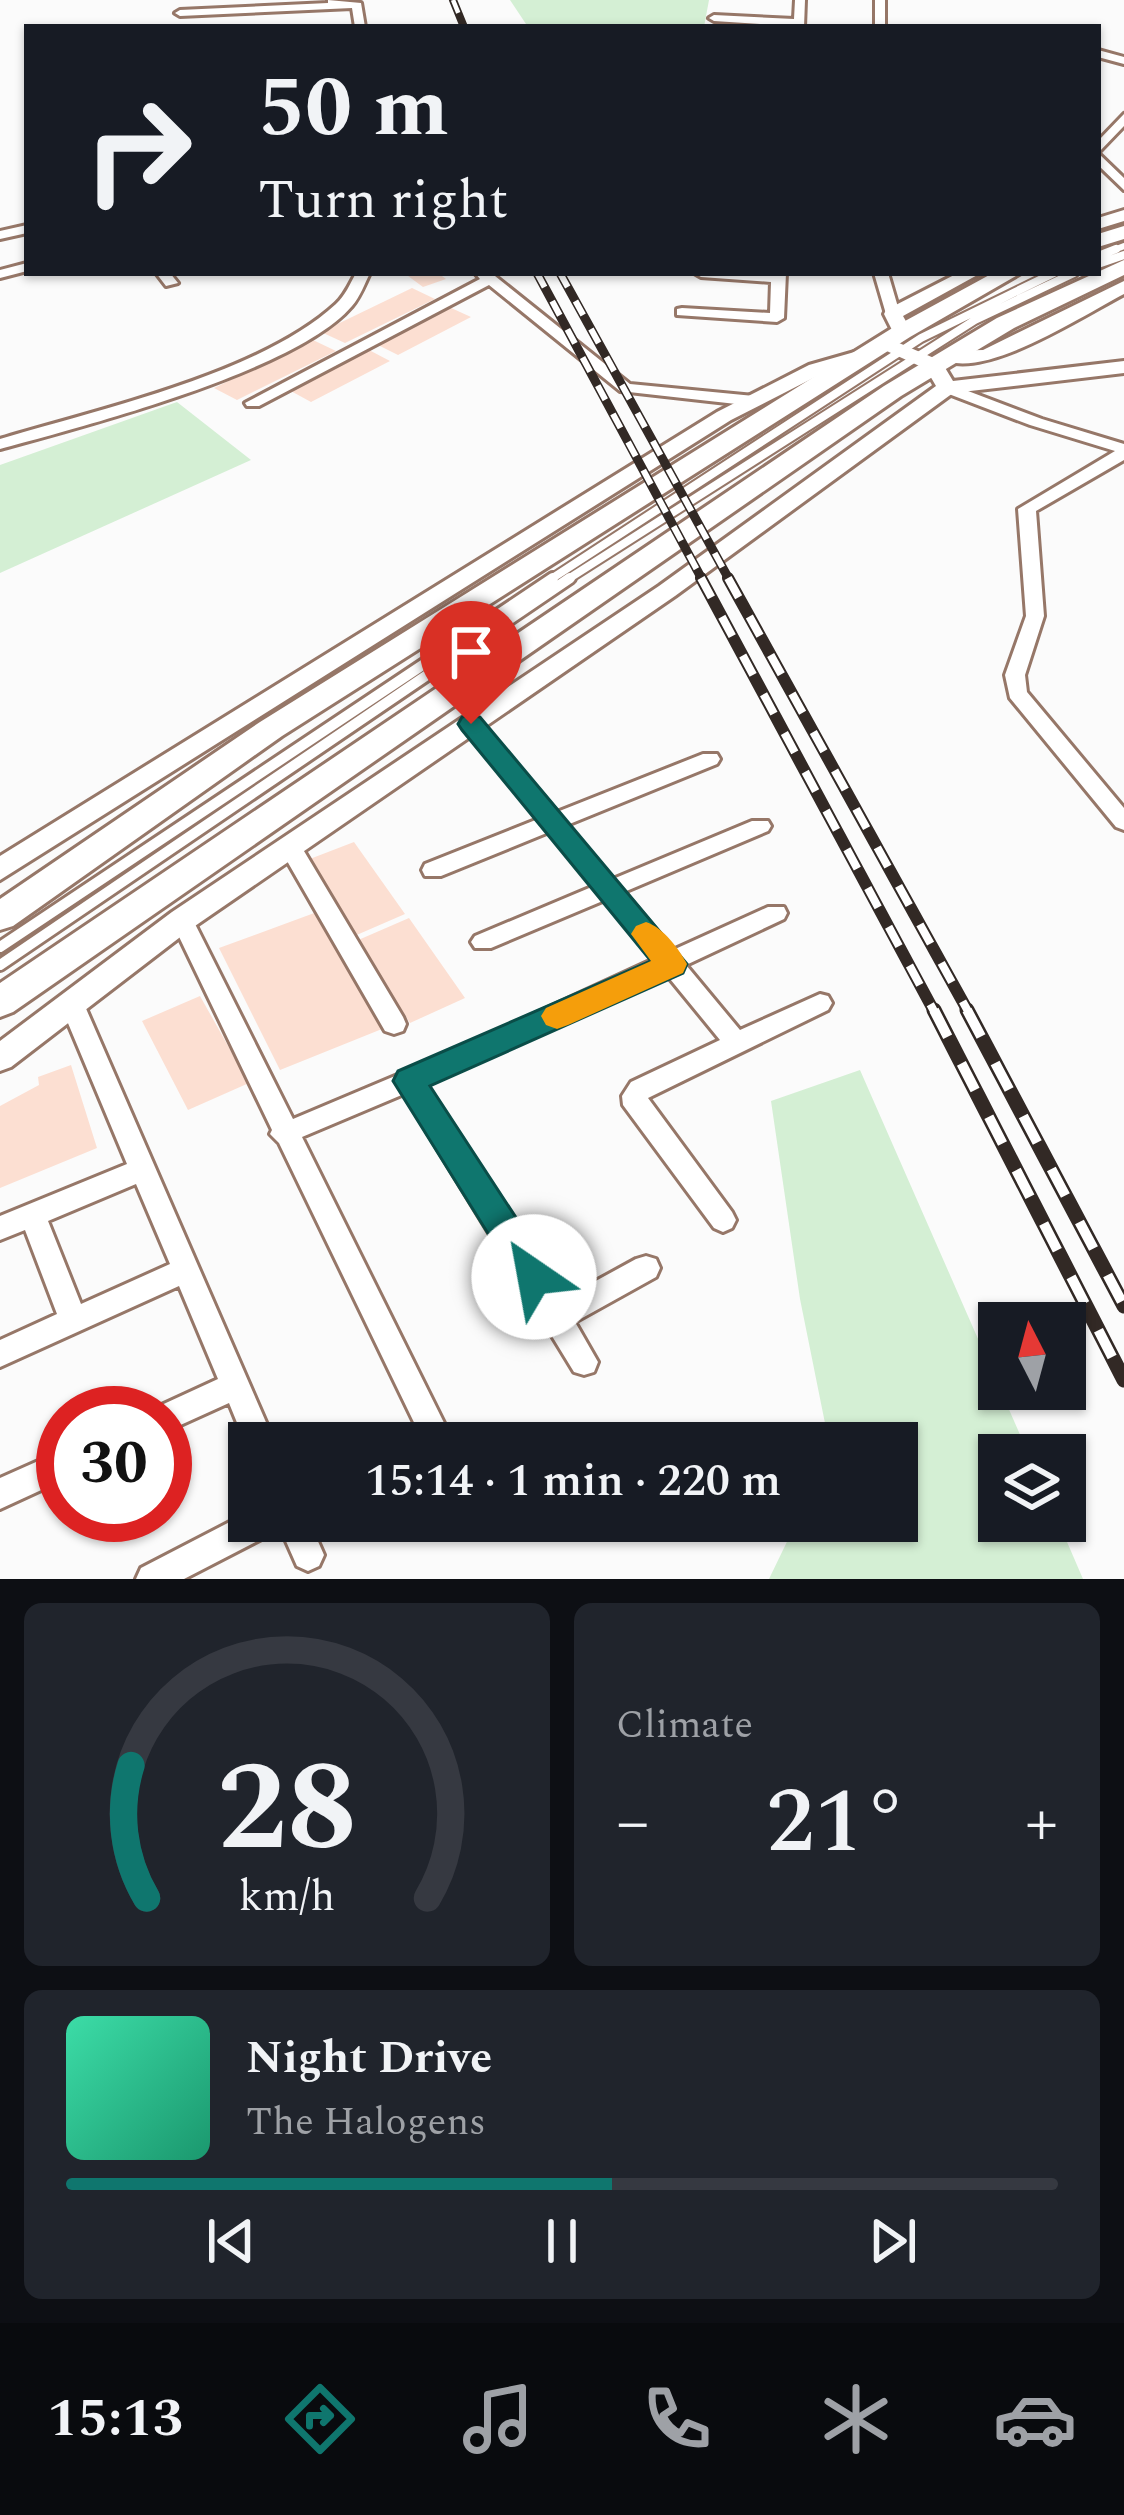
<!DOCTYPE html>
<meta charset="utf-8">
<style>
:root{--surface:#171b24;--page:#20242c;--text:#f1f3f6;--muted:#9ea1a6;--line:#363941;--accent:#0f766e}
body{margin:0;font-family:Spectral,serif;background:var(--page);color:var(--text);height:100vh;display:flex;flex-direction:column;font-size:45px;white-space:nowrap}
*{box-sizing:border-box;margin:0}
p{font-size:39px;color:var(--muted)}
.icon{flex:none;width:66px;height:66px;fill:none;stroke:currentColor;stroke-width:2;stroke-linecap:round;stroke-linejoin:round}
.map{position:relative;height:1579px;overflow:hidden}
.side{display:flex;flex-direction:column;gap:24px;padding:24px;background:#0d0f14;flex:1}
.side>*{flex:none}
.top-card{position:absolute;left:24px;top:24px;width:1077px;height:252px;border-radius:0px;box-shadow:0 3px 9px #0004;background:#171b24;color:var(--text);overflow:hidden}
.needle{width:78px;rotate:354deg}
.fabs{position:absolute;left:978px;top:1302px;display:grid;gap:24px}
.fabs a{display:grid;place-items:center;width:108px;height:108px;border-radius:0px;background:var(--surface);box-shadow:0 3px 9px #0004;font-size:60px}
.speed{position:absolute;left:36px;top:1386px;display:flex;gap:24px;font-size:60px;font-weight:700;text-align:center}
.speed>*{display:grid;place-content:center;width:156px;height:156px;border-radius:50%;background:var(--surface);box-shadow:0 3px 9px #0004;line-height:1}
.speed .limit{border:18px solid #d22;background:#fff;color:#111}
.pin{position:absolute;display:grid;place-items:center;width:102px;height:102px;color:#fff;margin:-123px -51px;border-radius:50% 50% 50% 0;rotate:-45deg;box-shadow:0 0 12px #0007}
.pin .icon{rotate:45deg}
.me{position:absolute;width:132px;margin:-66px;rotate:327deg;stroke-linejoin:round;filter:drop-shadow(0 0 9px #0008)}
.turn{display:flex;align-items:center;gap:42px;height:252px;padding:0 36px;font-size:54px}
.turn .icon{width:156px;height:156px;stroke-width:2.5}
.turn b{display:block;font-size:84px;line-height:102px}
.big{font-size:90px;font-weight:600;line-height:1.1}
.side .card{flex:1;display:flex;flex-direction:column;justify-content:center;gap:18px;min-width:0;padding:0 42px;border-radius:18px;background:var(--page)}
.side .dial{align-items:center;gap:0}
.dial svg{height:312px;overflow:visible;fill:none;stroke:var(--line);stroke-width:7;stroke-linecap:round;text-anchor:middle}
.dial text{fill:var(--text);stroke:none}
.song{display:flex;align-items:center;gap:36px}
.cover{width:144px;height:144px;border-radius:18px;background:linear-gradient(135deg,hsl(160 70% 55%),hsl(160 70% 35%))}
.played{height:12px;border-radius:6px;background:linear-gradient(90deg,var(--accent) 55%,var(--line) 55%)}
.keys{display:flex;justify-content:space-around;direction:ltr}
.heat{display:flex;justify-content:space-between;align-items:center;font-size:66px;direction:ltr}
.side .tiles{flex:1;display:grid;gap:24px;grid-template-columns:1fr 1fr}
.card:last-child{grid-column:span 2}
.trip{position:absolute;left:228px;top:1422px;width:690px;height:120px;border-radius:0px;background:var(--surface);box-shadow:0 3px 9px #0004;font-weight:600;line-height:120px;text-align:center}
.tabs{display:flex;height:192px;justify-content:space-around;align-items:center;background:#090b0e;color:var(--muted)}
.tabs .icon{width:84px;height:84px}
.tabs .current{color:var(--accent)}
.tabs b{font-size:54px;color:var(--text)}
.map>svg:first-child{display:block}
.green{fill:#d4efd4}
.building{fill:#fcdfd2}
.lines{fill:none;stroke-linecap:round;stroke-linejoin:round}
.service-far2-casing{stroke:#967768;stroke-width:9}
.service-far1-casing{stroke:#967768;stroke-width:12}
.service-casing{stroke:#967768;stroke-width:16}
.minor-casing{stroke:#967768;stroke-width:6}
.tertiary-casing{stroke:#967768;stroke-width:6}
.primary-casing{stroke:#967768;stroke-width:6}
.service-far2{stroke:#fff;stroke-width:6}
.service-far1{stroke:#fff;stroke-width:8}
.service{stroke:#fff;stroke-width:10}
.minor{fill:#fff;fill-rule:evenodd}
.tertiary{fill:#fff;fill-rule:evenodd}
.primary{fill:#fff;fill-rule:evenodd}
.rail-far3-casing{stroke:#322925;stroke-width:8}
.rail-far2-casing{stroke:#322925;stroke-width:9}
.rail-far1-casing{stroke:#322925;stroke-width:12}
.rail-casing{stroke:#322925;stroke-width:15}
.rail-far3{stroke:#fff;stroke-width:4.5;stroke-dasharray:14;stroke-linecap:butt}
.rail-far2{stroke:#fff;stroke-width:6;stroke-dasharray:16;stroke-linecap:butt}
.rail-far1{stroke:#fff;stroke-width:8;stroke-dasharray:22;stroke-linecap:butt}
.rail{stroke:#fff;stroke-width:10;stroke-dasharray:30;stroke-linecap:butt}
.route{fill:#0f766e;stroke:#0a4d48;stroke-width:3}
.slow{fill:#f59e0b}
</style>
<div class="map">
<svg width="1124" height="1579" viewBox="0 0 1124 1579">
<rect width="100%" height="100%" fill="#fbfbfb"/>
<path class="green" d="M510 0H709L704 27H528Z
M177 402 251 460 0 573V465Z
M860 1070 1029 1455H999V1521H1058L1083 1579H769L797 1521H897V1443H829L800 1299 771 1101Z"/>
<path class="building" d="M404 273H438L446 279 423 287Z
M412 288 435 299 345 343 321 332Z
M449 307 471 317 398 355 376 344Z
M313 340 336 351 237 400 214 388Z
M369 350 390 361 311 402 289 390Z
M354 842 405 914 352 937 302 862Z
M317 912 382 1029 280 1070 219 948Z
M409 918 465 998 410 1023 356 941Z
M200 996 249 1083 188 1110 142 1021Z
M71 1065 97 1148 0 1188V1106L39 1085 38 1077Z"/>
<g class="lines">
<defs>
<path id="service-far2" d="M1109 252 1124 246"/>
<path id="service-far1" d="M1098 256 1116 249
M1098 264 1124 255
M548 581 921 338 1054 273
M565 581 975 320 1074 273"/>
<path id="service" d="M0 947 553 578
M0 965 570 578"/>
<path id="minor" d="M328 0 361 3 365 27H355L352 8 180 16 175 13 180 10 328 3Z
M795 0H805L804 27 714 21 709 18 714 15 794 19Z
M875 0H885V27H875Z
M1098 50 1124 57V64L1098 57Z
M1124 114V126L1098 153V141Z
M1098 153 1124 178V190L1098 165Z
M27 225V233L0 239V231Z
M27 263V271L0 278V270Z
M156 273H170L178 283 166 286Z
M356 273H370C365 283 360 297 352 306 297 371 85 426 0 449V439C99 409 260 374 336 304 345 296 350 284 356 273Z
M475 273 495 276 630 384 754 396 762 401 754 406 620 391 489 285 259 406H247L245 403 480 279Z
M694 273H786L784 318 777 322 677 315V309L682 308 770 313 771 282 701 277Z
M874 273H888L900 314 898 317 886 314Z
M947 383 1042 419 1124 444V460L1036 511 1044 616 1025 675 1027 692 1124 808V830L1116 827 1010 698 1005 675 1026 616 1018 509 1115 451 1030 425 941 391V385Z
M471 717 478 719 557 812 703 754H717L720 759 717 764 567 825 613 879 752 821H768L771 826 768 831 624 892 673 950 768 907H784L787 913 784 919 686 965 740 1030 820 994 828 996 832 1003 828 1010 648 1098 732 1212 736 1220 732 1228 723 1232 714 1228 623 1105 622 1096 631 1082 720 1040 666 974 425 1085 561 1300 636 1259 646 1256 656 1259 660 1268 656 1277 575 1322 598 1362 594 1372 584 1375 574 1372 404 1094 302 1137 454 1443H424L279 1143 270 1134 272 1130 171 920 174 914H190L293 1119 452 1052 654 959 605 900 491 948H475L471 942 475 936 594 886 549 832 441 876H425L422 870 425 864 538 819 464 729 461 724Z
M290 839 298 841 403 1017 406 1024 403 1031 394 1034 385 1031 279 847 282 841Z
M72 995 80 997 84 1004 275 1443H249V1452L229 1403 165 1432V1413H152L155 1408 218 1379 179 1286 0 1367V1340L57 1314 25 1230 0 1240V1216L127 1164 60 1004 64 997ZM136 1184 170 1264 81 1304 48 1221Z
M63 1450V1480L0 1509V1478Z
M249 1512V1521H309L324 1555 319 1566 308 1571 297 1566 278 1523 275 1532 184 1579H136L141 1568Z"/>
<path id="tertiary" d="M1124 210V221L1098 229V218Z
M958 273H981L903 316 912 332 895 336 884 314 886 310Z
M1124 281V294C1085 314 978 385 939 357L949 351 983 350Z
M885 337 941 361 953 381 1124 361V373L953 393 675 596 192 928 11 1067 0 1071V1041L172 912 659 586 936 386 926 369 878 347V339Z
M865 349 872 351V359L823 373 731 420 0 880V856L717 412 809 365Z"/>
<path id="primary" d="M1124 226V239L1098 247V234Z
M1124 260V275L1014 328 901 396 13 1012 0 1017V983L884 386 997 318Z
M993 273H1021L910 337 282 736 13 926 0 930V899L260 722 894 327Z"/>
</defs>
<use href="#service-far2" class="service-far2-casing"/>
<use href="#service-far1" class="service-far1-casing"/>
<use href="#service" class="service-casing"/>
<use href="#minor" class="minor-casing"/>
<use href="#tertiary" class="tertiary-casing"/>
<use href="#primary" class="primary-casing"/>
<use href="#service-far2" class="service-far2"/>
<use href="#service-far1" class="service-far1"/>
<use href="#service" class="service"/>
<use href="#minor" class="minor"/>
<use href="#tertiary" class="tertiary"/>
<use href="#primary" class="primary"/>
<defs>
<path id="rail-far3" d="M453 0 464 27"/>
<path id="rail-far2" d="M537 273 703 581
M560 273 730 581"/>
<path id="rail-far1" d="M701 578 935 1013
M728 578 969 1013"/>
<path id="rail" d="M934 1010 1124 1380
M967 1010 1124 1306"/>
</defs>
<use href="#rail-far3" class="rail-far3-casing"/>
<use href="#rail-far2" class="rail-far2-casing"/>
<use href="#rail-far1" class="rail-far1-casing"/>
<use href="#rail" class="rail-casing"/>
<use href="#rail-far3" class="rail-far3"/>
<use href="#rail-far2" class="rail-far2"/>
<use href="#rail-far1" class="rail-far1"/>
<use href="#rail" class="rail"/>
</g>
<path class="route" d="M471 715 480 717 687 964 683 973 430 1086 547 1265 552 1277 547 1288 534 1293 522 1288 393 1081 398 1071 651 961 462 730 458 724 462 717Z"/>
<path class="slow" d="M646 922C664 928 679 949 687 964L683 973 568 1025 557 1029 546 1025 541 1016 546 1008 651 961 631 934 636 926Z"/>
</svg>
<div class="fabs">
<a><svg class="needle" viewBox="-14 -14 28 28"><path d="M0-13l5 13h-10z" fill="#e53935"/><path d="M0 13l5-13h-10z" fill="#9ea1a6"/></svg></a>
<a><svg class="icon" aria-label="layers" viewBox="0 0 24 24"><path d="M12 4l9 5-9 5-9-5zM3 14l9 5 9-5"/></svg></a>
</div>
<div class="speed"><div class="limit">30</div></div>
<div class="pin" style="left:471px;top:724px;background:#d93025"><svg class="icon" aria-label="arrive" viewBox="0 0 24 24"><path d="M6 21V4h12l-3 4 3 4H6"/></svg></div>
<svg class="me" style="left:534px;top:1277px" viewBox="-20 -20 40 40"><circle r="19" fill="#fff"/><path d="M0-13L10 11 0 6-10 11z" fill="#0f766e"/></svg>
<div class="trip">15:14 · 1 min · 220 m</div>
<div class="top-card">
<div class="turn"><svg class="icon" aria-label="right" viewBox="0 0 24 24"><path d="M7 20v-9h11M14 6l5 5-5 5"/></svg><div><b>50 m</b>Turn right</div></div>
</div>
</div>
<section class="side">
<div class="tiles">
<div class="card dial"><svg viewBox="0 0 100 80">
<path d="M14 69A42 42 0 1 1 86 69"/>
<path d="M14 69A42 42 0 0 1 10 35" stroke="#0f766e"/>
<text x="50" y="56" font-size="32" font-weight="700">28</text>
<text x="50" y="72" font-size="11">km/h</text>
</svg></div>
<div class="card"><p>Climate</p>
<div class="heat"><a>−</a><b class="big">21°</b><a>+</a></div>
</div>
<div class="card">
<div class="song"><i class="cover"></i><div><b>Night Drive</b><p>The Halogens</p></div></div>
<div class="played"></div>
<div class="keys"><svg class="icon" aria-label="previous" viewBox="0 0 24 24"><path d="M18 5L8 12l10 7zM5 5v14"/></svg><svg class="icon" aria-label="pause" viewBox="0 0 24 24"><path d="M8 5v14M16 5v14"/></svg><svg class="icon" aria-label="next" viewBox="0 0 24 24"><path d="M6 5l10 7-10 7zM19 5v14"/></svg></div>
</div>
</div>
</section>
<nav class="tabs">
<b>15:13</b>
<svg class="icon current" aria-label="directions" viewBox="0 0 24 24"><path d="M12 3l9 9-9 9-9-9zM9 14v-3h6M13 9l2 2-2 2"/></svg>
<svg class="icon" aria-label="music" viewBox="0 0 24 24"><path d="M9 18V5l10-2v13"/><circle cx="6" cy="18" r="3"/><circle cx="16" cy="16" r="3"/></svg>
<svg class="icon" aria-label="phone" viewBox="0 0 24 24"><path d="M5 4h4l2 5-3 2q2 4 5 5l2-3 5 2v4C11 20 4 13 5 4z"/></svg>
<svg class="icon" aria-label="climate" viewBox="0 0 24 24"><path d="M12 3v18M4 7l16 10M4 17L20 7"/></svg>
<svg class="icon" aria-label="car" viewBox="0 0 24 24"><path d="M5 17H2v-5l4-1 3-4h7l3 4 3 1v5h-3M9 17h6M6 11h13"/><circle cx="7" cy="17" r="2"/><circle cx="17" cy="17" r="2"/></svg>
</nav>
